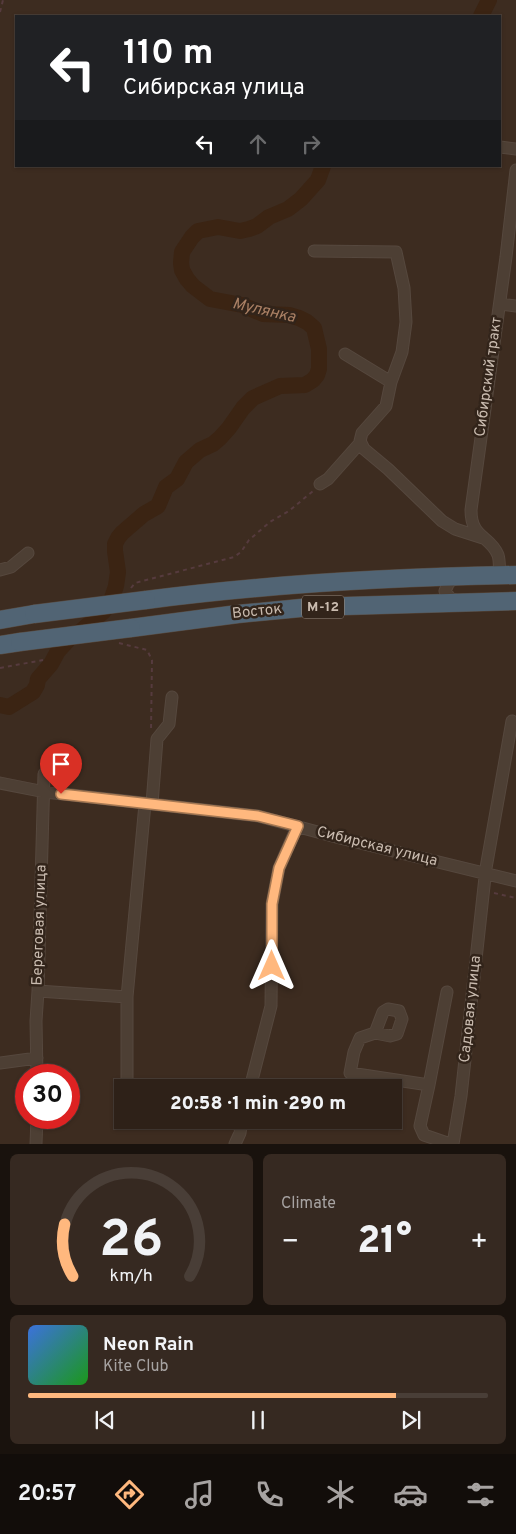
<!DOCTYPE html>
<meta charset="utf-8">
<style>
:root{--surface:#2e2118;--page:#362921;--text:#f1f3f6;--muted:#a7a3a2;--line:#493e37;--accent:#ffb87e}
body{margin:0;font-family:Overpass,sans-serif;background:var(--page);color:var(--text);height:100vh;display:flex;flex-direction:column;font-size:19px;white-space:nowrap}
*{box-sizing:border-box;margin:0}
p{font-size:16px;color:var(--muted)}
.icon{flex:none;width:28px;height:28px;fill:none;stroke:currentColor;stroke-width:2;stroke-linecap:round;stroke-linejoin:round}
.map{position:relative;height:1144px;overflow:hidden}
.details{display:flex;flex-direction:column;gap:10px;padding:10px;background:#19120d;flex:1}
.details>*{flex:none}
.guide{position:absolute;left:15px;top:15px;width:486px;height:152px;border-radius:0px;box-shadow:0 1px 4px #0004,0 0 0 1px var(--line);background:#202124;color:#fff;overflow:hidden}
.speed{position:absolute;left:15px;top:1064px;display:flex;gap:10px;font-size:25px;font-weight:700;text-align:center}
.speed>*{display:grid;place-content:center;width:65px;height:65px;border-radius:50%;background:var(--surface);box-shadow:0 1px 4px #0004,0 0 0 1px var(--line);line-height:1}
.speed .limit{border:8px solid #d22;background:#fff;color:#111}
.pin{position:absolute;display:grid;place-items:center;width:42px;height:42px;color:#fff;margin:-51px -21px;border-radius:50% 50% 50% 0;rotate:-45deg;box-shadow:0 0 5px #0007}
.pin .icon{rotate:45deg}
.me{position:absolute;width:55px;margin:-28px;rotate:0deg;stroke-linejoin:round;filter:drop-shadow(0 0 4px #0008)}
.turn{display:flex;align-items:center;gap:18px;height:105px;padding:0 25px;font-size:22px}
.turn .icon{width:65px;height:65px;stroke-width:2.5}
.turn b{display:block;font-size:35px;line-height:42px}
.lanes{display:flex;align-items:center;height:48px;padding:0 25px;background:#0003;justify-content:center;gap:25px;direction:ltr}
.lanes .off{opacity:.35}
.big{font-size:38px;font-weight:800;line-height:1.1}
.details .widget{flex:1;display:flex;flex-direction:column;justify-content:center;gap:8px;min-width:0;padding:0 18px;border-radius:8px;background:var(--page)}
.details .dial{align-items:center;gap:0}
.dial svg{height:130px;overflow:visible;fill:none;stroke:var(--line);stroke-width:7;stroke-linecap:round;text-anchor:middle}
.dial text{fill:var(--text);stroke:none}
.song{display:flex;align-items:center;gap:15px}
.cover{width:60px;height:60px;border-radius:8px;background:linear-gradient(135deg,hsl(220 70% 55%),hsl(120 70% 35%))}
.played{height:5px;border-radius:2px;background:linear-gradient(90deg,var(--accent) 80%,var(--line) 80%)}
.keys{display:flex;justify-content:space-around;direction:ltr}
.heat{display:flex;justify-content:space-between;align-items:center;font-size:28px;direction:ltr}
.details .tiles{flex:1;display:grid;gap:10px;grid-template-columns:1fr 1fr}
.widget:last-child{grid-column:span 2}
.trip{position:absolute;left:114px;top:1079px;width:288px;height:50px;border-radius:0px;background:var(--surface);box-shadow:0 1px 4px #0004,0 0 0 1px var(--line);font-weight:800;line-height:50px;text-align:center}
.tabs{display:flex;height:80px;justify-content:space-around;align-items:center;background:#120d0a;color:var(--muted)}
.tabs .icon{width:35px;height:35px}
.tabs .active{color:var(--accent)}
.tabs b{font-size:22px;color:var(--text)}
.map>svg:first-child{display:block}
.lines{fill:none;stroke-linecap:round;stroke-linejoin:round}
.river{stroke:#3b2413;stroke-width:16}
.minor-casing{stroke:#56483e;stroke-width:13}
.highway-casing{stroke:#584a3f;stroke-width:19}
.path{stroke:#563b3e;stroke-width:2;stroke-dasharray:4 4;stroke-linecap:butt}
.minor{stroke:#4d3f34;stroke-width:11}
.highway{stroke:#516474;stroke-width:18}
.highway-bridge-casing{stroke:#584a3f;stroke-width:19;stroke-linecap:butt}
.highway-bridge{stroke:#516474;stroke-width:18}
.route-casing{stroke:#a67852;stroke-width:12}
.route{stroke:#ffb87e;stroke-width:9}
.labels{text-anchor:middle;dominant-baseline:central;stroke-width:5;stroke-linejoin:round;paint-order:stroke}
.shield{fill:#32241a;stroke:#9c8e82;stroke-width:1}
.shield-label{font-size:14px;font-weight:bold;fill:#c9bbaf}
.street-label{font-size:15px;fill:#c9bbaf;stroke:#32241a}
.water-label{font-size:16px;font-style:italic;fill:#ab8165;stroke:#32241a}
</style>
<div class="map">
<svg width="516" height="1144" viewBox="0 0 516 1144">
<rect width="100%" height="100%" fill="#3d2c20"/>
<g class="lines">
<path class="river" d="M481 16 489 0
M0 705 9 707 33 692 37 685 38 679 51 664 58 651 69 639 81 631 103 612 111 601 116 586 118 572 115 551V544L118 538 122 533 144 514 158 506 166 487 177 479 186 462 200 450 213 444 220 438 229 428 243 408 253 398 280 386 305 385 313 380 317 375 319 369V349L314 328 307 322 299 318 289 315 263 314 242 305 210 299 193 286 187 279 182 270 181 263 182 252 192 237 198 231 218 227 240 231 249 229 257 226 269 217 288 209 301 199 318 180 323 166"/>
<defs>
<path id="minor" d="M500 147 516 149
M314 251 396 252 404 288 406 322 402 352 391 382 386 406 362 433 360 441 364 449 388 469 442 521 455 529 483 538
M500 304 516 306
M345 354 391 382
M320 484 328 479 360 443
M0 570 11 567 28 553
M500 575C499 569 500 561 498 555 490 535 471 539 471 510L506 257 516 170
M458 601 450 598 445 591 449 582 458 577
M0 783 45 792 258 816 340 838 516 881
M152 804 157 739 169 724 172 697
M38 991 127 997
M375 1033 383 1012 388 1009 399 1011 402 1019 397 1034 390 1036 375 1033 360 1038 354 1052 350 1073 429 1085 420 1126 424 1135 450 1144
M0 1063 37 1058
M37 1075 36 1021 38 991 44 774
M429 1085 447 992
M127 1088V997L145 804
M250 1088 271 1006 272 904 279 868 297 827
M36 1144 37 1118
M235 1144 240 1133 242 1120
M453 1144 461 1096 486 868 512 721"/>
<path id="highway" d="M146 600C269 584 392 577 516 575
M0 620 34 614
M131 628 238 614 311 607 516 601
M0 645 20 642"/>
</defs>
<use href="#minor" class="minor-casing"/>
<use href="#highway" class="highway-casing"/>
<path class="path" d="M0 12 3 0
M131 588 135 583 234 557 241 552 249 540 270 522 289 511 313 491
M119 643 147 650 152 660 151 730
M0 668 43 660
M494 893 516 898"/>
<use href="#minor" class="minor"/>
<use href="#highway" class="highway"/>
<defs>
<path id="highway-bridge" d="M34 614 146 600
M20 642 131 628"/>
</defs>
<use href="#highway-bridge" class="highway-bridge-casing"/>
<use href="#highway-bridge" class="highway-bridge"/>
</g>
<g class="lines">
<defs>
<path id="route" d="M61 794 258 816 298 826 279 868 272 904V966"/>
</defs>
<use href="#route" class="route-casing"/>
<use href="#route" class="route"/>
</g>
<g class="labels">
<rect class="shield" x="302" y="595.5" width="42" height="23" rx="4"/>
<g class="shield-label">
<text x="323" y="607">М-12</text>
</g>
<g class="street-label">
<text transform="translate(489 377) rotate(-82)">Сибирский тракт</text>
<text transform="translate(257 612) rotate(-6)">Восток</text>
<text transform="translate(377 847) rotate(14)">Сибирская улица</text>
<text transform="translate(40 925) rotate(-88)">Береговая улица</text>
<text transform="translate(471 1009) rotate(-84)">Садовая улица</text>
</g>
<g class="water-label">
<text transform="translate(264 311) rotate(13)">Мулянка</text>
</g>
</g>
</svg>
<div class="speed"><div class="limit">30</div></div>
<div class="pin" style="left:61px;top:794px;background:#d93025"><svg class="icon" aria-label="arrive" viewBox="0 0 24 24"><path d="M6 21V4h12l-3 4 3 4H6"/></svg></div>
<svg class="me" style="left:272px;top:966px" viewBox="-20 -20 40 40"><path d="M0-17L14 15 0 8-14 15z" fill="#ffb87e" stroke="#fff" stroke-width="4"/></svg>
<div class="trip">20:58 · 1 min · 290 m</div>
<div class="guide">
<div class="turn"><svg class="icon" aria-label="left" viewBox="0 0 24 24"><path d="M17 20v-9H6M10 6l-5 5 5 5"/></svg><div><b>110 m</b>Сибирская улица</div></div>
<div class="lanes"><svg class="icon" aria-label="left" viewBox="0 0 24 24"><path d="M17 20v-9H6M10 6l-5 5 5 5"/></svg><svg class="icon off" aria-label="ahead" viewBox="0 0 24 24"><path d="M12 20V5M6 11l6-6 6 6"/></svg><svg class="icon off" aria-label="right" viewBox="0 0 24 24"><path d="M7 20v-9h11M14 6l5 5-5 5"/></svg></div>
</div>
</div>
<section class="details">
<div class="tiles">
<div class="widget dial"><svg viewBox="0 0 100 80">
<path d="M14 69A42 42 0 1 1 86 69"/>
<path d="M14 69A42 42 0 0 1 9 37" stroke="#ffb87e"/>
<text x="50" y="56" font-size="32" font-weight="700">26</text>
<text x="50" y="72" font-size="11">km/h</text>
</svg></div>
<div class="widget"><p>Climate</p>
<div class="heat"><a>−</a><b class="big">21°</b><a>+</a></div>
</div>
<div class="widget">
<div class="song"><i class="cover"></i><div><b>Neon Rain</b><p>Kite Club</p></div></div>
<div class="played"></div>
<div class="keys"><svg class="icon" aria-label="previous" viewBox="0 0 24 24"><path d="M18 5L8 12l10 7zM5 5v14"/></svg><svg class="icon" aria-label="pause" viewBox="0 0 24 24"><path d="M8 5v14M16 5v14"/></svg><svg class="icon" aria-label="next" viewBox="0 0 24 24"><path d="M6 5l10 7-10 7zM19 5v14"/></svg></div>
</div>
</div>
</section>
<nav class="tabs">
<b>20:57</b>
<svg class="icon active" aria-label="directions" viewBox="0 0 24 24"><path d="M12 3l9 9-9 9-9-9zM9 14v-3h6M13 9l2 2-2 2"/></svg>
<svg class="icon" aria-label="music" viewBox="0 0 24 24"><path d="M9 18V5l10-2v13"/><circle cx="6" cy="18" r="3"/><circle cx="16" cy="16" r="3"/></svg>
<svg class="icon" aria-label="phone" viewBox="0 0 24 24"><path d="M5 4h4l2 5-3 2q2 4 5 5l2-3 5 2v4C11 20 4 13 5 4z"/></svg>
<svg class="icon" aria-label="climate" viewBox="0 0 24 24"><path d="M12 3v18M4 7l16 10M4 17L20 7"/></svg>
<svg class="icon" aria-label="car" viewBox="0 0 24 24"><path d="M5 17H2v-5l4-1 3-4h7l3 4 3 1v5h-3M9 17h6M6 11h13"/><circle cx="7" cy="17" r="2"/><circle cx="17" cy="17" r="2"/></svg>
<svg class="icon" aria-label="filters" viewBox="0 0 24 24"><path d="M4 7h16M4 17h16"/><circle cx="9" cy="7" r="2"/><circle cx="15" cy="17" r="2"/></svg>
</nav>
